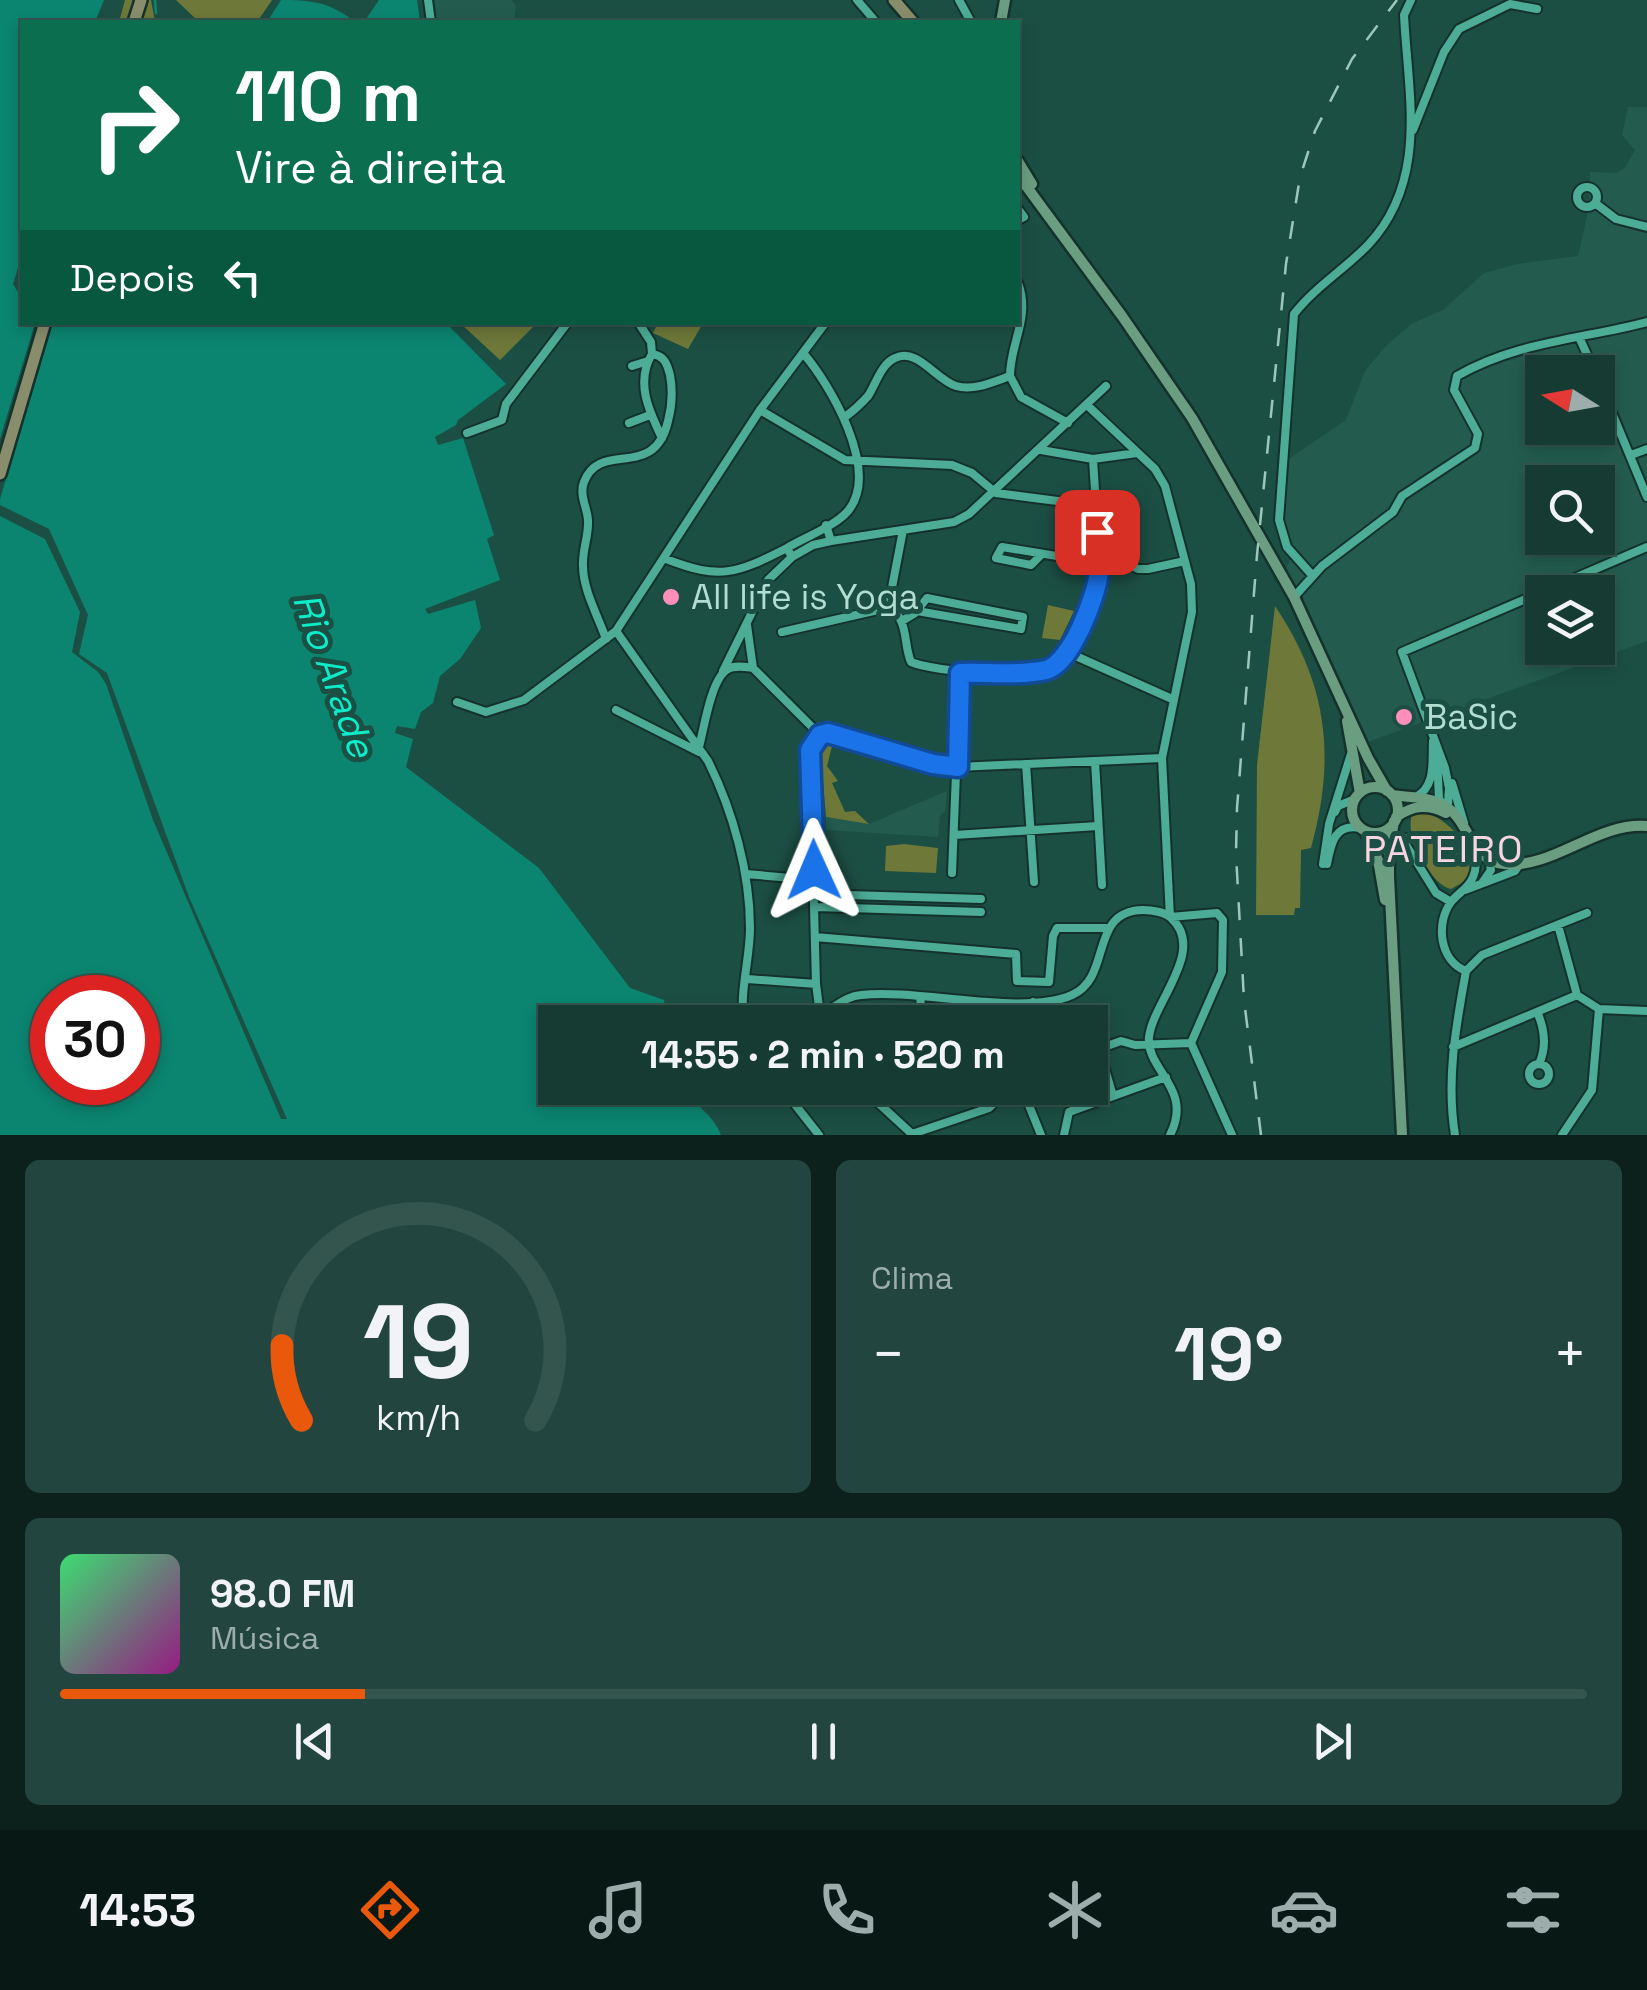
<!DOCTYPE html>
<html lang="pt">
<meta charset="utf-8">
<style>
:root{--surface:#153b33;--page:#22463f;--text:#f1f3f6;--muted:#9dadac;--line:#34554e;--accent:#ea580c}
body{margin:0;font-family:"Space Grotesk",sans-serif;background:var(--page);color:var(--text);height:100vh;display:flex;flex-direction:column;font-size:38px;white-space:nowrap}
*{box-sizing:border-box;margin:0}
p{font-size:32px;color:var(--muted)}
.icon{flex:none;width:55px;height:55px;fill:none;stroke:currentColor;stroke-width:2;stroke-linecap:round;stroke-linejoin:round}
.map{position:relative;height:1135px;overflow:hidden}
.drawer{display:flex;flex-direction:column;gap:25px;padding:25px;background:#0c201c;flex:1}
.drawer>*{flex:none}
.hud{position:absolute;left:20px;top:20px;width:1000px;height:305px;border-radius:0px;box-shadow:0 5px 15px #0003,0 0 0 2px var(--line);background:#0b6e4f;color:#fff;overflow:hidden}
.needle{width:65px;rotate:281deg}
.tools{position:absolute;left:1525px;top:355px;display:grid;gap:20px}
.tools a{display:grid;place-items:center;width:90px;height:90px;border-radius:0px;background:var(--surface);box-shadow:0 5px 15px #0003,0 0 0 2px var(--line);font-size:50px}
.speed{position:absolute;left:30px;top:975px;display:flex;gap:20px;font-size:50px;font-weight:700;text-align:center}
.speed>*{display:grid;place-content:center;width:130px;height:130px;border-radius:50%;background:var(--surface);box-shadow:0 5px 15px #0003,0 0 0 2px var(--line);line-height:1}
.speed .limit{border:15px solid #d22;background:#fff;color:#111}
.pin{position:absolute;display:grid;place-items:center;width:85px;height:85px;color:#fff;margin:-42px;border-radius:20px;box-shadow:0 5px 15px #0006}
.me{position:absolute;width:110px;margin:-55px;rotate:359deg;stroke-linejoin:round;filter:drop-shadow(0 0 8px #0008)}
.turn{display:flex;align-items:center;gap:35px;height:210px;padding:0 50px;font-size:45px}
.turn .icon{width:130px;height:130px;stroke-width:2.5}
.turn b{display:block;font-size:70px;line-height:85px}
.then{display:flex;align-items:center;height:95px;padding:0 50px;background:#0003;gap:20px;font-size:38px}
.big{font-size:75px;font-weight:700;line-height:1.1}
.drawer .card{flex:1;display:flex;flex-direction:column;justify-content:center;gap:15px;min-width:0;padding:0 35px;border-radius:15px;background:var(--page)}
.drawer .dial{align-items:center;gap:0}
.dial svg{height:260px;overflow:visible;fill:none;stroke:var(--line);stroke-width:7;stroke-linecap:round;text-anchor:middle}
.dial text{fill:var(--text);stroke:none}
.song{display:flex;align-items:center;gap:30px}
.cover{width:120px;height:120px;border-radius:15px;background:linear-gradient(135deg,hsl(140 70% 55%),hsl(310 70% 35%))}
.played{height:10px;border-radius:5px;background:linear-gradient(90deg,var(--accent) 20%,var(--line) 20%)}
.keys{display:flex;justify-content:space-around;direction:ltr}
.heat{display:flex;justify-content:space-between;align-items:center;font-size:55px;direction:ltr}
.drawer .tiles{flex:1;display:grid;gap:25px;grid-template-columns:1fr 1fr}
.card:last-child{grid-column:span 2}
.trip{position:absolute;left:538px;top:1005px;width:570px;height:100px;border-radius:0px;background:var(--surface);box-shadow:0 5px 15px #0003,0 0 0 2px var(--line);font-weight:700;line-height:100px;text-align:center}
.tabs{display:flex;height:160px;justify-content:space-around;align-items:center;background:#081814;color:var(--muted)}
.tabs .icon{width:70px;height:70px}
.tabs .on{color:var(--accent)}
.tabs b{font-size:45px;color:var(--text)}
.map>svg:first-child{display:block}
.built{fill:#235c4f;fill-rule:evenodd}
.green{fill:#6e7839}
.water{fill:#0b8570;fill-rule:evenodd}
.pier{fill:#1c4f44}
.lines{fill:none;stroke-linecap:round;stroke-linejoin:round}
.stream{stroke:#0b8570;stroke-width:2.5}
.street-casing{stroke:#14322b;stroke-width:12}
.secondary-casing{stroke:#14322b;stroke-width:15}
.primary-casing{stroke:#14322b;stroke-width:16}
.street{stroke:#4cac96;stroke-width:8}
.secondary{stroke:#6b9d80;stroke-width:10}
.primary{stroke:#8a8d6b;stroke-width:11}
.rail{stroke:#9cc8bc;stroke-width:2.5;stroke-dasharray:18 18;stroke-linecap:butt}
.route-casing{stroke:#114b97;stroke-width:25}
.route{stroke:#1a73e8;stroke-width:18}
.poi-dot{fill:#ff8eba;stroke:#1c4f44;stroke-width:4}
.labels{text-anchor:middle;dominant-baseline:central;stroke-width:10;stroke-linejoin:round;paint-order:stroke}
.poi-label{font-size:35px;fill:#b2ddd1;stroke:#1c4f44;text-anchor:start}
.water-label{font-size:38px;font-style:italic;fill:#0decc8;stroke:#1c4f44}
.neighbourhood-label{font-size:38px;letter-spacing:2.5px;fill:#f8d6e1;stroke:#1c4f44}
</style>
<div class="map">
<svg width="1647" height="1135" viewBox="0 0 1647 1135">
<rect width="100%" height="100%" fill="#1c4f44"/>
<path class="built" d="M435 0H511L516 5 514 22H437Z
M1628 107H1647V641L1362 744 1282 576 1292 556 1282 533 1283 458H1290L1346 420 1365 371 1386 346 1411 324 1443 310 1484 273 1517 264 1578 256 1589 207 1590 172 1617 173 1625 168 1635 150 1622 135ZM1542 372H1598V428H1542ZM1542 482H1598V538H1542ZM1542 592H1598V648H1542Z
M947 791 945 811 940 815 938 837 826 830V817L869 824Z"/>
<path class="green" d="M125 0H151L155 22H180H119Z
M176 0H272L257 22H199Z
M460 323H537L500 360Z
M658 323V322L703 323 688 349 653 333Z
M1048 605 1074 611 1060 640 1042 638Z
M1275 606C1328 685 1336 757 1311 848L1301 850 1300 908H1295L1294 915H1256L1257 765Z
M826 740 833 742 827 766 838 781 832 783 845 812 855 811 869 824 826 817 822 769H816L817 745Z
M1424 811C1445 818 1478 848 1469 873 1466 882 1458 885 1451 889 1430 885 1402 832 1413 813Z
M904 844 938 848 936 873 885 871 886 846Z"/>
<path class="water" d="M0 0H104L95 22H22V255L13 284 22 298V322L446 323 506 384 458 420 456 425 435 437 438 445 463 438 494 535 487 539 500 580 425 609 428 614 475 600 481 628 460 659 440 676 433 703 421 712 415 729 397 726 395 733 413 739 406 767 539 868 630 988 664 1000 667 1017 679 1021 555 1022V1088H686C695 1108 712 1112 721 1135H0V516L45 539 80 612 72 652 98 672 106 684 153 820 281 1119H287L189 897 107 673 79 654 88 615 49 529 0 505ZM52 998H138V1082H52Z
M281 0C309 0 328 2 350 18V22H267Z
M379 0H417L420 22H364Z"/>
<path class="pier" d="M35 323H53L0 499V439Z"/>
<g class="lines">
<path class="stream" d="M155 0 156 13"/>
<defs>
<path id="street" d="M428 0 431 22
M857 0 876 22
M959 0 971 22
M1413 130 1444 52 1459 29 1510 4 1537 9
M1577 197a10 10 0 1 1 20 0a10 10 0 1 1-20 0Z
M1595 203 1616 219 1647 227
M1018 209 1024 217 1018 220
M1018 283C1031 317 1010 343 1010 376L1021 397 1068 423
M638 322 651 342 652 354
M1579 337 1595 372
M803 353C830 384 881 471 848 511 834 527 805 537 787 548L792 557 813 545 831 541 826 525
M632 366 648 361
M1598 379 1647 497
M1087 405 1155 469 1165 486 1191 584 1192 612 1162 758
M760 410 845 460 952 465 972 473 996 493
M845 417C853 411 861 404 868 396 876 384 881 364 895 358 917 347 936 380 956 386 974 391 993 382 1010 376
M629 423 650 415
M467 433 502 420 506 404 568 322
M1041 450 1093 459 1096 506
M1631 455 1647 449
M1093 459 1137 453
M996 493 1096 506 1099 570 1096 590 1069 653
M903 530 890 598C892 609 897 612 901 621 907 633 905 648 911 662 935 672 1038 681 1059 665 1063 662 1065 657 1069 653L1172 699
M831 541 954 522 969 514 1106 386
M1042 554 1031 565 996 558 1002 547 1099 563
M666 559C720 580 736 574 787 548
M1099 560 1124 562 1138 569H1148L1185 561
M1312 575 1287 547 1279 520 1294 314C1315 287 1345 269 1368 245 1429 180 1408 95 1404 15L1411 0
M1294 597 1322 566 1393 512 1402 496 1475 448 1478 434 1454 390 1457 376C1516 342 1582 339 1647 322
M902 621 915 613 927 598 1023 617 1021 629 917 611
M747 625 753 668
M616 631 708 761C733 811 750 873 750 928 750 959 739 993 744 1022
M782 632 891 607
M606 639C598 616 583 590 583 566 582 550 589 536 588 520 587 507 579 495 584 482 600 439 654 482 668 421 672 406 673 391 670 375 667 364 665 356 652 354 635 382 649 411 662 438
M723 671 768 580 792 557
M457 702 486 712 524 700 616 631 760 410 826 322
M616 710 699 752
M820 735 810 751 816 984 821 1022
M699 747C704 729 711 678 728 669 735 665 745 667 753 668L820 735H837L933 764 957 767 1162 758 1170 917 1217 913 1223 920 1222 972 1191 1043 1232 1135
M1437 756 1439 799 1444 805
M1095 761 1102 885
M1026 764 1034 882
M1452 783 1464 823
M1416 797C1436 786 1432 762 1433 741
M1442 807 1448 804 1449 788 1445 768 1402 652 1647 547
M1335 812 1338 806 1355 799
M954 835 1098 826
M1407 838 1403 840 1436 893 1451 902
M1323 864 1329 824 1351 754
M1327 864C1331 843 1335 823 1360 828
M952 873 960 673
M746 874 814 880
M1482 883 1491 870 1489 860
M1465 890 1515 871 1521 862
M815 894 981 899
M815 907 981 912
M1558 925 1577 995 1599 1009 1647 1011
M815 937 1016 954 1017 981 1049 982 1053 936 1057 928H1106
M1466 971C1440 961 1435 924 1451 902 1458 893 1469 888 1473 877 1478 866 1475 857 1473 845
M1466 971 1482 955 1587 913
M747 979 816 984
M920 997 923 1022
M820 1014C834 1009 845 996 861 995 918 988 1022 1017 1072 995 1113 977 1088 911 1143 910 1152 910 1165 912 1171 918 1207 950 1153 1002 1149 1037 1146 1071 1194 1088 1170 1135
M1538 1014C1545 1031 1547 1047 1539 1064
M1017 1022 1033 1002
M1453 1047 1577 995
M1099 1049 1113 1096
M1090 1052 1121 1041 1135 1045 1191 1043
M1529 1074a10 10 0 1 1 20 0a10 10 0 1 1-20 0Z
M782 1088 819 1135
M862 1088 913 1135
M1022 1088 1041 1135
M878 1103 884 1095 906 1088
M912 1134 989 1108 993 1104 990 1088
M1064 1135 1069 1112 1166 1077
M1455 1135C1446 1079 1456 1026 1466 971
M1562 1135 1592 1090 1599 1009"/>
<path id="secondary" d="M1001 22 1005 0
M1018 161 1032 184
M1018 175 1122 316 1192 418 1294 597 1368 758 1387 791
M1347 721 1360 793
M1352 810a23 23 0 1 1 46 0a23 23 0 1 1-46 0Z
M1392 795C1410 798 1428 796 1445 806 1470 821 1470 861 1504 864 1554 869 1596 822 1647 826
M1396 817C1413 805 1428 804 1446 813
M1394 821 1389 852V877L1402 1135
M1365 831 1378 860 1385 900"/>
<path id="primary" d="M894 0 913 22
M134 22 141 0
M0 474 45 322"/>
</defs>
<use href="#street" class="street-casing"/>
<use href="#secondary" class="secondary-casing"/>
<use href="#primary" class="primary-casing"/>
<use href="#street" class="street"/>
<use href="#secondary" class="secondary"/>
<use href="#primary" class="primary"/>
<path class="rail" d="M1261 1135 1244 1000 1236 854 1237 808 1257 555 1286 264 1300 177 1315 131 1352 59 1397 0"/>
</g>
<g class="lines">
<defs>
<path id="route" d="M814 870 810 750 820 735 828 733 933 764 958 767 960 673C987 672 1020 676 1046 670 1071 664 1097 595 1099 571 1100 558 1098 544 1097 532"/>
</defs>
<use href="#route" class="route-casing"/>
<use href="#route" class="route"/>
</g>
<g class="poi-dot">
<circle cx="671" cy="597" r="10"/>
<circle cx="1404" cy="717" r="10"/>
</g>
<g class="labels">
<g class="poi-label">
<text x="691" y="597">All life is Yoga</text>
<text x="1424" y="717">BaSic</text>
</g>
<g class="water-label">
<text transform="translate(334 675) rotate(70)">Rio Arade</text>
</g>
<g class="neighbourhood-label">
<text x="1444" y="849">PATEIRO</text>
</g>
</g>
</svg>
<div class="tools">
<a><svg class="needle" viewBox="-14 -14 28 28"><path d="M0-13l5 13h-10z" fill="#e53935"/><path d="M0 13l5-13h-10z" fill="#9dadac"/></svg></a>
<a><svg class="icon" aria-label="search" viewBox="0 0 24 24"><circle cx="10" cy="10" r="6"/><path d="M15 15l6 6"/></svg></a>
<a><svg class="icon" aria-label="layers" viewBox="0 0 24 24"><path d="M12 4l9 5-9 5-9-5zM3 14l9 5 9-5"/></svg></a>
</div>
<div class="speed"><div class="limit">30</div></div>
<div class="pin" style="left:1097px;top:532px;background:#d93025"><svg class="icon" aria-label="arrive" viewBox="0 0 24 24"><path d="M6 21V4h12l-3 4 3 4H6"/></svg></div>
<svg class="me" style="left:814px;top:870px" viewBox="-20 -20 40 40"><path d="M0-17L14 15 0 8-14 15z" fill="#1a73e8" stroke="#fff" stroke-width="4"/></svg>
<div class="trip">14:55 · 2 min · 520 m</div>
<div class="hud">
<div class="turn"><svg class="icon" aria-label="right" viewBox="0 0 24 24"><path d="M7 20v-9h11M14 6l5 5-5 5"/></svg><div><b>110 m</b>Vire à direita</div></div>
<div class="then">Depois<svg class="icon" aria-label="left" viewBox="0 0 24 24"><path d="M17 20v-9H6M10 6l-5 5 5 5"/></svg></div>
</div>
</div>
<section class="drawer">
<div class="tiles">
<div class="card dial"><svg viewBox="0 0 100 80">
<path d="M14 69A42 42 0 1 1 86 69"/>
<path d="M14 69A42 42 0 0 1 8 46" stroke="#ea580c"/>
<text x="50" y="56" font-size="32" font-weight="700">19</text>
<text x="50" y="72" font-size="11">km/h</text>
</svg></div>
<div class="card"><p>Clima</p>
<div class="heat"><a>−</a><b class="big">19°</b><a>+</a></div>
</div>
<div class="card">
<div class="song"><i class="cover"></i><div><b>98.0 FM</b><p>Música</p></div></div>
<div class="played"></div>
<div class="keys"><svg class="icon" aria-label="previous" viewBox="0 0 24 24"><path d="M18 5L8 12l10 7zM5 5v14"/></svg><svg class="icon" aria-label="pause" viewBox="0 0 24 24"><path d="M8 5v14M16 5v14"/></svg><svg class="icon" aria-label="next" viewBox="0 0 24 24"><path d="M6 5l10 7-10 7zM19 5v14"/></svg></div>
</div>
</div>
</section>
<nav class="tabs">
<b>14:53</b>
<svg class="icon on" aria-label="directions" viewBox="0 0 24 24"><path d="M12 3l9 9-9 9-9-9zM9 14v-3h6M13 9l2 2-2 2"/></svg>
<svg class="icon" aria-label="music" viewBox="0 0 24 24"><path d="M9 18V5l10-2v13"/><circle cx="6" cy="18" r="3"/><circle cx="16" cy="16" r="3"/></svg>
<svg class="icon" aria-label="phone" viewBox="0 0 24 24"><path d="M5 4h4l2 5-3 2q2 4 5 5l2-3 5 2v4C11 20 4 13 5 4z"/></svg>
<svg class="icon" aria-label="climate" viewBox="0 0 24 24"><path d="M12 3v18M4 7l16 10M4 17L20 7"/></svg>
<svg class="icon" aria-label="car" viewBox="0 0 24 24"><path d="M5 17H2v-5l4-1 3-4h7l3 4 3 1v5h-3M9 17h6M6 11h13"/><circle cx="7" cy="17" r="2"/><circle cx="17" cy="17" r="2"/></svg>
<svg class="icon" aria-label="filters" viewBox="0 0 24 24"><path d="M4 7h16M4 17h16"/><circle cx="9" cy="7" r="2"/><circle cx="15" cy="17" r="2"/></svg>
</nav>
